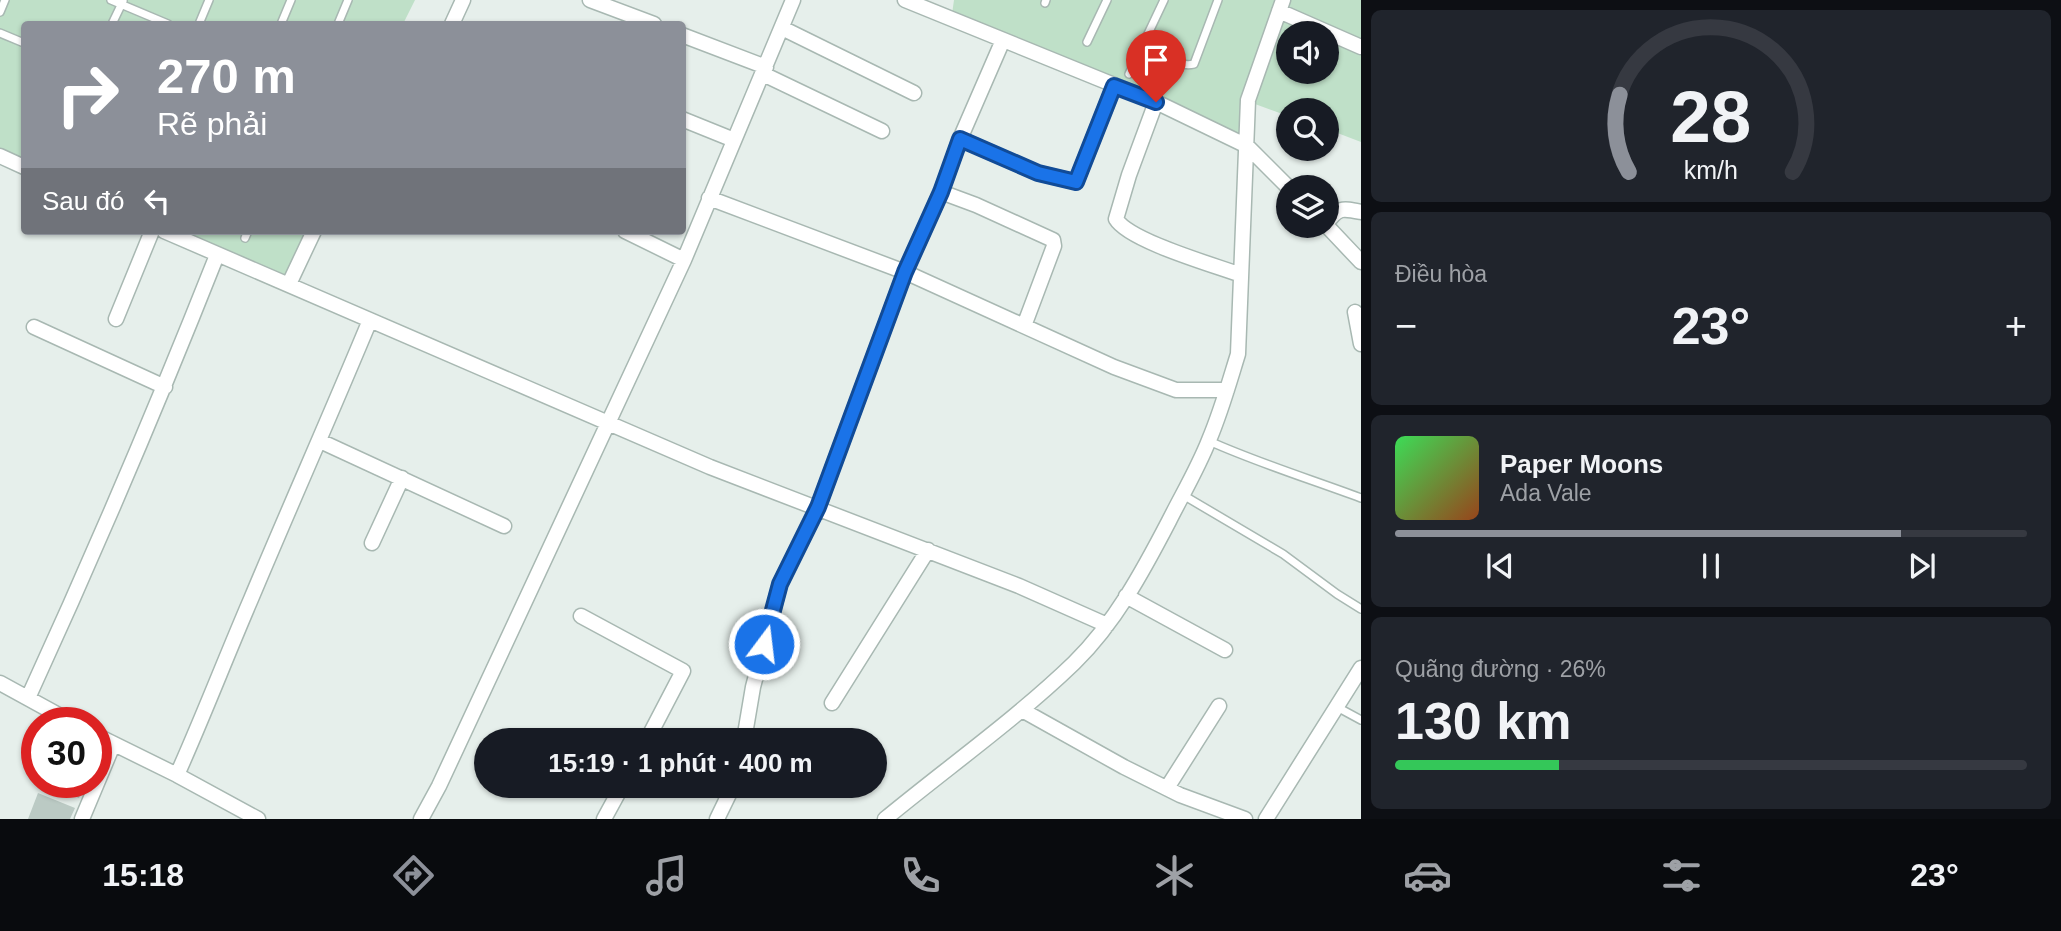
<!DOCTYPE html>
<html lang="vi">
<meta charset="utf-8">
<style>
:root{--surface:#171b24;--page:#20242c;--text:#f1f3f6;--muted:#9ea1a6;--line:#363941;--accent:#8c9099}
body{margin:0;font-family:Arial,sans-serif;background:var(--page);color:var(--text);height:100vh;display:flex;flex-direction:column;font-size:26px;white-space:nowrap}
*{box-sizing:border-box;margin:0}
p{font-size:23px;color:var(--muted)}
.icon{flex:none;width:38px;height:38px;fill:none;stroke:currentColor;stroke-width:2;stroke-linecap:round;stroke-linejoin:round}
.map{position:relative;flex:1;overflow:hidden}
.details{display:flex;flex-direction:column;gap:10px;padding:10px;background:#0d0f14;width:700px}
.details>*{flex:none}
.hud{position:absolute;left:21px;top:21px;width:665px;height:214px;border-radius:7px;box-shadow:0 2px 5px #0004;background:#8c9099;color:#fff;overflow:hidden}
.fabs{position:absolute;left:1276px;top:21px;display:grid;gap:14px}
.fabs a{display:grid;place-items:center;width:63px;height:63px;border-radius:50%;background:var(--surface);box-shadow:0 2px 5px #0004;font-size:35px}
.speed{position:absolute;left:21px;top:707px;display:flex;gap:14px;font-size:35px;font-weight:700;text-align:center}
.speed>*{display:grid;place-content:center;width:91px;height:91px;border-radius:50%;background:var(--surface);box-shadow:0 2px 5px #0004;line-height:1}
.speed .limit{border:10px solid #d22;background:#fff;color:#111}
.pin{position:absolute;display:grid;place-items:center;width:60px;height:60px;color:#fff;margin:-72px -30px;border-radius:50% 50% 50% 0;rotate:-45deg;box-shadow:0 0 7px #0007}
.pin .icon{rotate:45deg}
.me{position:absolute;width:77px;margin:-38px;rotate:15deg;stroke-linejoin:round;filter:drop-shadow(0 0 5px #0008)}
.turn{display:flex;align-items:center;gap:24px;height:147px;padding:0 21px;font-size:32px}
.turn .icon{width:91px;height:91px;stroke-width:2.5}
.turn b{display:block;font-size:49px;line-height:60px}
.then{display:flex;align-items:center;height:66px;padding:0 21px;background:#0003;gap:14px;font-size:26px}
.big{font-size:52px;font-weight:700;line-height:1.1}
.details .card{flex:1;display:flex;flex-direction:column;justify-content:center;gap:10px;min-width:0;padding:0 24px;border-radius:10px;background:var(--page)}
.details .dial{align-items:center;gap:0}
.dial svg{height:182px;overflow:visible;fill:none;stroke:var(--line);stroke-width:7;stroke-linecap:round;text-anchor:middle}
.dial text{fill:var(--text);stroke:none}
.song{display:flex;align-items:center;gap:21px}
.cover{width:84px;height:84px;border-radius:10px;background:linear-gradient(135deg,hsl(130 70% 55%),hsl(20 70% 35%))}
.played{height:7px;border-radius:4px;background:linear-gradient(90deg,var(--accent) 80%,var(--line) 80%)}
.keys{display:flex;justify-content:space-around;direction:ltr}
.heat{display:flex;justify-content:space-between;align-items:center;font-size:38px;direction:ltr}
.charge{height:10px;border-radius:5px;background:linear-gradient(90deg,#34c759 26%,var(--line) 0)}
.trip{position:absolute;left:474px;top:728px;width:413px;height:70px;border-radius:35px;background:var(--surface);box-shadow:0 2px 5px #0004;font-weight:700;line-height:70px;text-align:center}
.dock{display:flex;height:112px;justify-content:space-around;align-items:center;background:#090b0e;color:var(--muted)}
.dock .icon{width:49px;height:49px}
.dock .active{color:var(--accent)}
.dock b{font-size:32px;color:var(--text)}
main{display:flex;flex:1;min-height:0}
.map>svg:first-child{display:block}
.green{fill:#bfe0c8;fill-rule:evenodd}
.building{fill:#bbcac4}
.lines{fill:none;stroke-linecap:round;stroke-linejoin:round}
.lane-casing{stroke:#a8b8b2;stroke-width:10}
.street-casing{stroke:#a8b8b2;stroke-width:17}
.lane{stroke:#fff;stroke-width:7}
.street{stroke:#fff;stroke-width:14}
.route-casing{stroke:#114b97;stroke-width:18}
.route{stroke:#1a73e8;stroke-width:12}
</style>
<main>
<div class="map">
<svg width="1361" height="819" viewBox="0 0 1361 819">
<rect width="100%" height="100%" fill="#e6efeb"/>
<path class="green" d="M0 0H415L403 24H24V161L0 151Z
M954 0H1361V142L1327 129 1326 110H1288V116L1244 100 1242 138 952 14ZM1288 33H1326V72H1288Z
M178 231H309L287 278Z"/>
<path class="building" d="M65 782H84L79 798 62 792Z
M38 793 75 808 70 819H28Z"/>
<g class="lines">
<defs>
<path id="lane" d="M111 0 168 24
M1045 3 1046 0
M0 12 5 0
M112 24 123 1
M199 24 209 0
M281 24 291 0
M338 24 348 0
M0 33 24 43
M1087 42 1107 0
M1141 47C1157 54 1178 68 1194 64L1218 0
M1129 74 1164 0
M245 238 248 231
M1209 441C1258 463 1310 479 1361 498
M1183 495 1283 554 1337 594 1361 609
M1337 707 1361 720"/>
<path id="street" d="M590 0 654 24
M905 0 1156 102 1247 146 1288 187
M1279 11 1361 47
M452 24 463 0
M782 28 914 93
M682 35 766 67
M763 74 882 131
M1156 102 1129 175 1116 219C1129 241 1214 265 1241 275
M682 119 734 140
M960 139 1038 173 1076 182 1114 86
M0 156 24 167
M941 192 976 205 1053 240 1054 246 1024 326
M709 198 905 272 1114 367 1176 390H1227
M1326 224C1338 207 1342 208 1361 212
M1326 225 1361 262
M164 231 710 467 1019 586 1107 625
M625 231 684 260
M289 284 314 231
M1355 312 1361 344
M116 319 152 231
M34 327 165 387
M320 441 504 526
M372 543 402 478
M1126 596 1225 650
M581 616 683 671 647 740
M0 683 73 723
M28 698C95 552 158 404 217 255
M832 703 928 550
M1022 710 1124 767 1180 795 1245 819
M96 735 177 775 258 819
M744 740 753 687 780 584 818 507 905 272 941 192 960 139 1003 40
M177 775C203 717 226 657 251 599 290 506 331 414 370 320
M1167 788 1219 706
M82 819 113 745
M421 819 439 786 684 260 793 0
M604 819 622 786
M717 819 733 786
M885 819C948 767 1016 719 1074 663 1115 623 1143 571 1169 521 1182 495 1198 468 1209 440 1221 412 1229 383 1238 354L1248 100 1283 0
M1266 819 1361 668"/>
</defs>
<use href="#lane" class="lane-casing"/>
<use href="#street" class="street-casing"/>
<use href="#lane" class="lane"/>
<use href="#street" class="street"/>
</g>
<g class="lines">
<defs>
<path id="route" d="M764 644 780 584 818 507 905 272 941 192 960 139 1038 173 1076 182 1114 86 1156 102"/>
</defs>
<use href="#route" class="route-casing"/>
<use href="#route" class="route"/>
</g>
</svg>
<div class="fabs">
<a><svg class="icon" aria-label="sound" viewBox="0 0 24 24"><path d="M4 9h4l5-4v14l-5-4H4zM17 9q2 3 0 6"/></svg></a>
<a><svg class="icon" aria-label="search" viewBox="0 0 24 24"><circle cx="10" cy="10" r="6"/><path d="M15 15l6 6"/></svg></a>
<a><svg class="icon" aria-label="layers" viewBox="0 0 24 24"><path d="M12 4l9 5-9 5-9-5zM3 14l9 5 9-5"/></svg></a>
</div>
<div class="speed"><div class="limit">30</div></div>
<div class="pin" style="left:1156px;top:102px;background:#d93025"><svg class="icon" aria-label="arrive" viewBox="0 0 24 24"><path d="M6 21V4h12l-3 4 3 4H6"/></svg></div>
<svg class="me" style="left:764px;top:644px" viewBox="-20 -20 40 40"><circle r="17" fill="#1a73e8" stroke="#fff" stroke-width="3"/><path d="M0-11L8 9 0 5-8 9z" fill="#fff"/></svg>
<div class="trip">15:19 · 1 phút · 400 m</div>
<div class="hud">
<div class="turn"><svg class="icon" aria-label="right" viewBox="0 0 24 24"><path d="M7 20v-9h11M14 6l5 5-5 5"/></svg><div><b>270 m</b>Rẽ phải</div></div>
<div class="then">Sau đó<svg class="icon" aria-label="left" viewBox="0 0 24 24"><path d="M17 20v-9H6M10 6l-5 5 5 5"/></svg></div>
</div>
</div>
<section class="details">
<div class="card dial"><svg viewBox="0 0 100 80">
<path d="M14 69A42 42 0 1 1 86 69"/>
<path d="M14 69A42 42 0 0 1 10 35" stroke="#8c9099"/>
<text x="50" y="56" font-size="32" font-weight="700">28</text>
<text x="50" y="72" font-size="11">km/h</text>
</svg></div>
<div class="card"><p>Điều hòa</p>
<div class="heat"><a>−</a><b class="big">23°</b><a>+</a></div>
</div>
<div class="card">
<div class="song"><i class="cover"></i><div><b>Paper Moons</b><p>Ada Vale</p></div></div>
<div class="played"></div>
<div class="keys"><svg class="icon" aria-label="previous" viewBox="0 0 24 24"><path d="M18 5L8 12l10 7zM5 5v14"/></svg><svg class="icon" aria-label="pause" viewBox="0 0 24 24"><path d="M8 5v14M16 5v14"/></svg><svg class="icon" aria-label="next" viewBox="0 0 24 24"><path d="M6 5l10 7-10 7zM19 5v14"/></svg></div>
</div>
<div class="card"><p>Quãng đường · 26%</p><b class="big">130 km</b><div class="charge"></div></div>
</section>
</main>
<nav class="dock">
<b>15:18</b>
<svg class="icon active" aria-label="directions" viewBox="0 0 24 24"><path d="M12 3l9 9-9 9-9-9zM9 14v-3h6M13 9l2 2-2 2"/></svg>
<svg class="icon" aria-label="music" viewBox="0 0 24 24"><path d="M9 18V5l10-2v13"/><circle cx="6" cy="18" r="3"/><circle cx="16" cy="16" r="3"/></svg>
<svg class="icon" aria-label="phone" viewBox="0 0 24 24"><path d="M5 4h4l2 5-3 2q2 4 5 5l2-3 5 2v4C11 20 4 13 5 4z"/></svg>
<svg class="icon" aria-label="climate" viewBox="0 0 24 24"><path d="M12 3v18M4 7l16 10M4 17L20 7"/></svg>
<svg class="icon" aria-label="car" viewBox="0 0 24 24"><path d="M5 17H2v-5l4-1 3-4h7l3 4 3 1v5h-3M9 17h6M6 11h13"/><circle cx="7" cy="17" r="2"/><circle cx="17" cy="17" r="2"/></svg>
<svg class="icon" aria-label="filters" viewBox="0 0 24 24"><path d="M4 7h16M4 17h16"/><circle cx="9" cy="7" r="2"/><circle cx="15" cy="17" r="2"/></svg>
<b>23°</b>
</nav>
